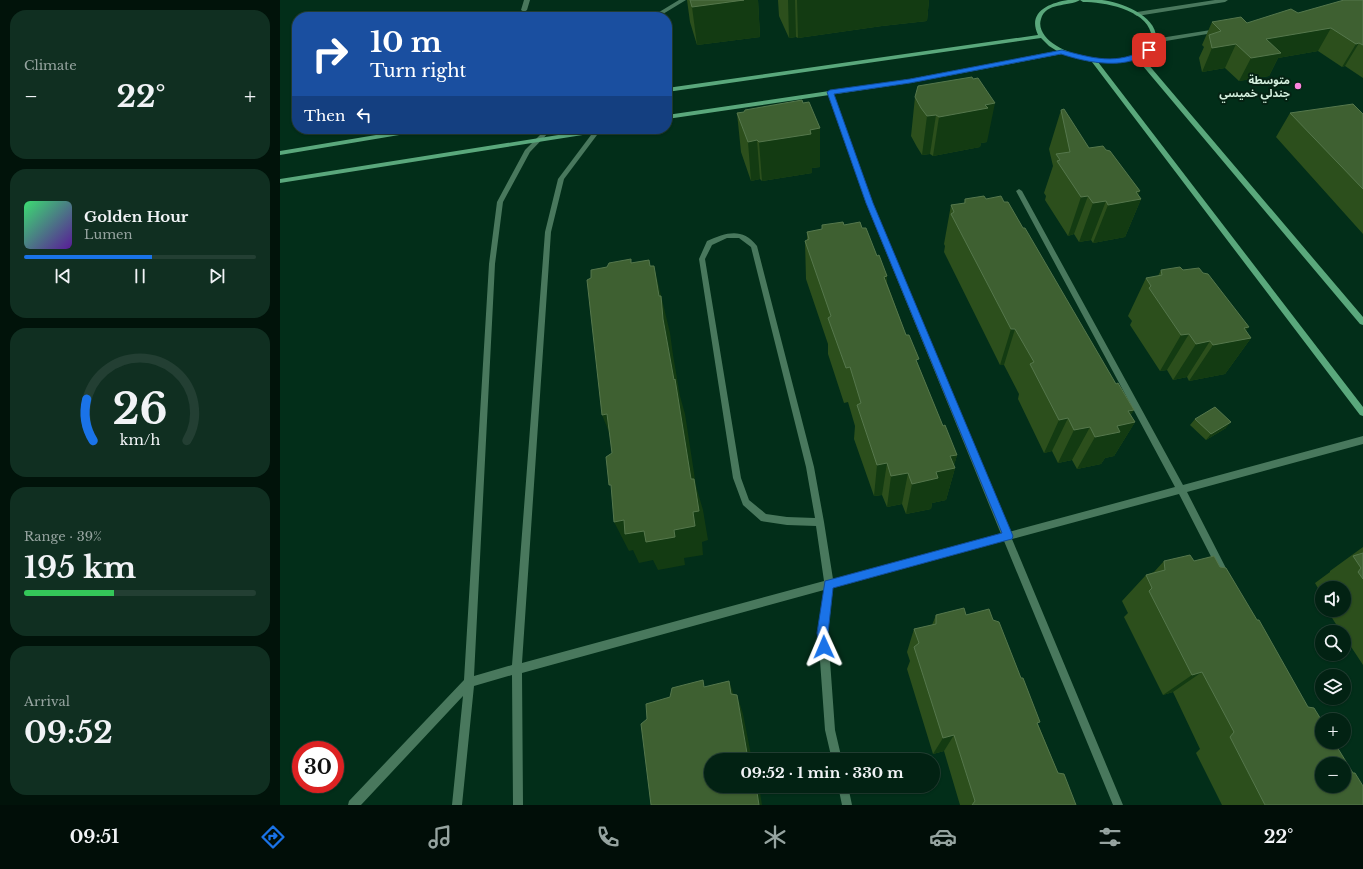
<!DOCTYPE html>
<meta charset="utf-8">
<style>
:root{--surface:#022213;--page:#102f21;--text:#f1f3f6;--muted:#96a4a0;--line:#233f33;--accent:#1a73e8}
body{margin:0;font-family:"Libre Baskerville","Noto Sans Arabic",serif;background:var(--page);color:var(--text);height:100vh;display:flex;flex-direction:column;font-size:15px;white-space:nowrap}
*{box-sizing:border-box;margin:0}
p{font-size:13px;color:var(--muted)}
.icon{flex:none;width:22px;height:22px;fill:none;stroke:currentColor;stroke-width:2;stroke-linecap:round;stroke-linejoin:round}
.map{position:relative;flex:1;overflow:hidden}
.side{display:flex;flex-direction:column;gap:10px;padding:10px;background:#01130a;width:280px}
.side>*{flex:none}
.guide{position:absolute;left:12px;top:12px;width:380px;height:122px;border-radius:16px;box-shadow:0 1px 3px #0004,0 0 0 1px var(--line);background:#1a4fa0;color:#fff;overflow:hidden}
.fabs{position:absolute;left:1035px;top:581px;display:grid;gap:8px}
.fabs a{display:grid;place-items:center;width:36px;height:36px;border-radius:50%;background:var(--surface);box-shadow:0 1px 3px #0004,0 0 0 1px var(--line);font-size:20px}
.speed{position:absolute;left:12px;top:741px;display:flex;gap:8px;font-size:20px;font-weight:700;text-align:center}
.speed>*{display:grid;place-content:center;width:52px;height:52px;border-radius:50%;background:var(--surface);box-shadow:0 1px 3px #0004,0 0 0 1px var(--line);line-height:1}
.speed .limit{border:6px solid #d22;background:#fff;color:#111}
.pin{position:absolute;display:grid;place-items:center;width:34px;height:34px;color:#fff;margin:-17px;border-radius:8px;box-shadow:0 2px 6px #0006}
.me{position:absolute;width:44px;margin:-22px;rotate:359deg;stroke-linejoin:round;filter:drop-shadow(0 0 3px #0008)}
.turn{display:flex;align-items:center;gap:14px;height:84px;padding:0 12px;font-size:18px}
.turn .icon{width:52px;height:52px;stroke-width:2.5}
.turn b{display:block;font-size:28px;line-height:34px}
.then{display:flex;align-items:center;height:38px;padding:0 12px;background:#0003;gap:8px;font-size:15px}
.big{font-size:30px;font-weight:800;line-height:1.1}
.side .tile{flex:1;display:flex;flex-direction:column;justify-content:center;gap:6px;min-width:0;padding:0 14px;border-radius:16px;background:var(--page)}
.side .dial{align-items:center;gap:0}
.dial svg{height:104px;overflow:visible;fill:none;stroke:var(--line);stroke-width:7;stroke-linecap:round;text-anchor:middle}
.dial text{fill:var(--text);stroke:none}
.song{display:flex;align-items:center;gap:12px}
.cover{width:48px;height:48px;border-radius:6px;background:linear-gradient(135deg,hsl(140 70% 55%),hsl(270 70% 35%))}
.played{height:4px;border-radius:2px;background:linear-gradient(90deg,var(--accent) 55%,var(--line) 55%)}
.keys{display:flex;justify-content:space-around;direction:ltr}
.heat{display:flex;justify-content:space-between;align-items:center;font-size:22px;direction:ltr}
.charge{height:6px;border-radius:3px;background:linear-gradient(90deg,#34c759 39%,var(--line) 0)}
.trip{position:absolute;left:424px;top:753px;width:236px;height:40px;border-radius:20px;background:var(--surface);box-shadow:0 1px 3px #0004,0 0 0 1px var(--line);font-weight:800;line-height:40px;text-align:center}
.tabs{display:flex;height:64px;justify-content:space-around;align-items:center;background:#010e08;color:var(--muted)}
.tabs .icon{width:28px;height:28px}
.tabs .selected{color:var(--accent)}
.tabs b{font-size:18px;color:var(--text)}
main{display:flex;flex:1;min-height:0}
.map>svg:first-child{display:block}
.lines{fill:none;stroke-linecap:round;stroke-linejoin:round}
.street{fill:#49785d;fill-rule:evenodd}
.secondary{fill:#5aa87c;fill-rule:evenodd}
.wall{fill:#2c4f1c}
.shaded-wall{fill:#133b12}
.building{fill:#3e6031;stroke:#55774c;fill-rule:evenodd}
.route{fill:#1a73e8;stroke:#114b97}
.poi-dot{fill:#fe85e0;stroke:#052213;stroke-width:1.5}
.labels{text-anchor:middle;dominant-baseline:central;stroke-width:4;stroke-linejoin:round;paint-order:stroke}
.far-poi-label{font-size:11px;font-weight:bold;fill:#d3efdd;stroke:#052213;text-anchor:end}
</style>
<main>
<section class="side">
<div class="tile"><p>Climate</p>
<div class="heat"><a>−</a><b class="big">22°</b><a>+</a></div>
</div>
<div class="tile">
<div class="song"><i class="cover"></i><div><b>Golden Hour</b><p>Lumen</p></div></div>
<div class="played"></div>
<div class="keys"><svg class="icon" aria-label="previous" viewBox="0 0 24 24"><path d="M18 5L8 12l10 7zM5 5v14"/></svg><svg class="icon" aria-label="pause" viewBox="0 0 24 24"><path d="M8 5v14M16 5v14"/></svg><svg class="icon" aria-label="next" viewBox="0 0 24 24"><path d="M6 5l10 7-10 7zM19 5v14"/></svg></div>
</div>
<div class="tile dial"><svg viewBox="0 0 100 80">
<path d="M14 69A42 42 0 1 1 86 69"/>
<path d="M14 69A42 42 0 0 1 9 37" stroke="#1a73e8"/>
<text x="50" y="56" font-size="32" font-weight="700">26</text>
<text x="50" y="72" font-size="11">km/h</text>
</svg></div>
<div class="tile"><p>Range · 39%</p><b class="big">195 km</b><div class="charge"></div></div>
<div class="tile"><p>Arrival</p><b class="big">09:52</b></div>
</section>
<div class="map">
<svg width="1083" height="805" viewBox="0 0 1083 805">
<rect width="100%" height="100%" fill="#022e19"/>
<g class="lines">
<path class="street" d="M244 0H250L247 10 244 12 241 10Z
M399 0H406L378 17H371Z
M935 0H948L945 2 857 16 854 14 857 12Z
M937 29 939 30V32L874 43 871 41 874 39Z
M550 90 553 92 592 203 729 532 895 487 736 191 739 189 742 191 903 485 1083 436V444L907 492 949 574 951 577 949 580 946 581 943 580 899 494 732 539 843 805H833L724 541 553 588 548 633 555 730 562 760H552L545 730 538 633 544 590 242 673 243 805H233L232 675 194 686 182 805H172L183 696 81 805H68L69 801 184 680 209 264 217 202 245 150 266 129H272L250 152 223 202 215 264 194 676 232 665 265 232 278 179 314 131 313 129H319L320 131 284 179 271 232 242 663 544 581 536 526 507 525 481 521 463 505 453 478 419 259 427 241C446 233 462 227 477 246L534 467 544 522 553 579 721 534 586 203 547 92ZM447 238H459L471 247 526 467 535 518 507 517 486 514 469 500 461 478 425 259 432 245Z
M558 786H568L572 805H562Z"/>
<path class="secondary" d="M788 0H800C788 7 766 2 761 19 759 25 761 31 765 36 781 58 851 71 868 48 871 44 872 38 871 33 865 9 823 2 803 2L800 0C808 0 815 0 822 0 840 2 878 16 876 39 876 48 870 53 862 57L1083 317V325L1080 324 857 59 839 63 818 62 1083 407V416L1080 415 812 62 795 58 782 54 630 83 387 119V115L630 79 777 51 769 46 761 38 387 92V88L758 35C747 12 769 3 788 0Z
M132 129H146L143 131 0 155V151Z
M316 129H331L328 131 0 183V179Z"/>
</g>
<path class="wall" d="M407 0H478L480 37 417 45 410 22Z
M498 0H649L647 21 602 26 518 38 516 37 509 38 499 16Z
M1083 0V78L1065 66 1062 67 1038 51 998 58 989 76 959 81 945 68 922 72 919 58 924 47 922 45 932 22 967 23Z
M635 97 707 142 701 143 700 147 653 156 650 154 642 155 637 147 631 136Z
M781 110 809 148 860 191 858 194 861 199 845 237 813 243 811 240 799 242 794 234 788 236 765 200 766 196 764 193 773 166 769 149Z
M464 112 540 128V167L532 168V173L482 181 480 179 471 181 461 152 457 113Z
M1010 113 1083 114V234L996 137Z
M685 199H706L724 202 855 422 834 456 825 458 821 464 797 469 792 460 778 463 772 451 764 453 738 399 739 394 724 365H720L664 252 665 246 664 244 671 205 684 203Z
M564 225 582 228 597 256 607 276V283L626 335 663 426 677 455 674 465 675 468 666 500 652 503 651 509 626 514 622 504 607 507 602 495 594 496 574 439 575 426 568 402 564 403 548 354V344L526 279 525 241 527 240V232Z
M881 270H903L966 331 971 338 945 374 909 381 907 377 893 380 887 370 880 371 850 325 852 321 848 316 866 278 878 276Z
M915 419 946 428 926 440 910 425Z
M1083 547V665L1064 636V632H1061L1047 610H1064V588H1042V595L1035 583 1050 572V571Z
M884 561H914L1083 805H942L916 753 920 749 893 692 883 695 844 617 848 613 842 601 866 575 874 572Z
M1042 595V603L1039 598Z
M656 615H686L713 620 758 724 778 773 796 805H680L664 751 653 754 627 669 630 661 627 652 634 629 652 625Z"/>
<path class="shaded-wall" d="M464 0H478L480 37 417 45 412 7Z
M508 0H515L516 37 509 38Z
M517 0H649L647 21 602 26 518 38Z
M1051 28 1038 51 998 58 989 76 959 81 971 58 986 39Z
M1079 43 1065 66 1062 67 1076 44Z
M956 44 945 68 922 72 932 48Z
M715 103 707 142 701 143 700 147 653 156 659 117 705 105Z
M656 115 650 154 642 155 647 116Z
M540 128V167L532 168V173L482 181 479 142 530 130Z
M477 140 480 179 471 181 468 142Z
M860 191 856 200 861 199 845 237 813 243 828 205 856 192Z
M808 196 794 234 788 236 801 197Z
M826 201 811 240 799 242 813 203Z
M374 266 390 333 393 355 400 396 405 414 416 486 423 510 428 540 422 542 423 555 404 558 405 565 378 570 373 560 359 563 353 550 349 551 334 522 344 520 364 531 394 530 413 512 394 380Z
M607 276 604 313V277Z
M969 327 960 340 971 338 945 374 909 381 933 345 964 328Z
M731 329H735L724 365H720Z
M909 334 887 370 880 371 901 335Z
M930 341 907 377 893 380 916 344Z
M854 410 845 424 855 422 834 456 825 458 821 464 797 469 815 437 837 426 848 411Z
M327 414 336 449 322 415Z
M788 418 772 451 764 453 779 420Z
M951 422 946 428 926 440 931 434Z
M810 427 792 460 778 463 794 430Z
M677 455 673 469 675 468 666 500 652 503 651 509 626 514 632 484 656 472 670 456Z
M607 463 602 495 594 496 597 465Z
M628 473 622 504 607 507 611 476Z
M922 672 893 692 883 695 912 675Z
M449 681 456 701 451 694Z
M457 695 463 714 472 760H468Z
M674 735 664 751 653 754 663 738Z
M476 786H479L482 805H479Z"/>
<path class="building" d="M410 0H464L412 7Z
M1064 0H1083V45L1079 43 1076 44 1051 28 986 39 1001 53 971 58 956 44 932 48 929 35 941 31 932 22 961 17 967 23 1011 9 1018 13Z
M692 77 693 79 698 78 715 103 705 105 708 108 659 117 656 115 647 116 641 108 635 97 638 86Z
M522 100 523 103 529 102 540 128 530 130 531 134 479 142 477 140 468 142 457 113 464 112 465 110Z
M1073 104 1083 114V189L1010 113Z
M784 109 809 148 823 146 826 150 830 151 860 191 856 192 861 199 828 205 826 201 813 203 808 196 801 197 777 161 780 160 776 154 790 152 781 110Z
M704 196 706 199 721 196 724 202H728L743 228H745L836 384 838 383 854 410 848 411 855 422 837 426 840 432 815 437 810 427 794 430 788 418 779 420 750 364 754 362 735 329H731L671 214 674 212 671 205 685 203V199Z
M563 222 564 225 580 222 582 228H586L597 256 599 255 607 276 604 277 626 335H629L639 359 636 360 663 426 665 425 677 455 670 456 675 468 656 472 658 478 632 484 628 473 611 476 607 463 597 465 577 405 581 403 570 367 566 368 548 318 551 316 525 241 529 239 527 232 542 229V225Z
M351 259V263L369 260 370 266H374L379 296H381L383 319 394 380 395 379 411 479H414L419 511 413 512 415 526 394 530 395 537 366 542 364 531 345 534 344 520 334 522 331 485H329L326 457 332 453 327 414 322 415 307 280 311 278V270L327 267 329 263Z
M900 267 903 270 919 268 923 273 928 274 969 327 964 328 971 338 933 345 930 341 916 344 909 334 901 335 869 288 871 286 866 278 882 275 881 270Z
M935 407 951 422 931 434 915 419Z
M1083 553V579L1078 572 1081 568 1073 556Z
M910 555 914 561 934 556 940 567 946 568 977 620H979L1028 707 1034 708 1042 721V742H1054L1073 773H1075L1083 786V805H985L950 737 954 732 922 672 912 675 869 591 872 588 866 575 885 570 884 561ZM1042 764H1064V786H1042Z
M684 608 686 615 709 609 713 620 719 622 741 678H743L760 722 757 723 778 773 784 774 796 805H692L695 801 674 735 663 738 634 647 639 643 634 629 656 624V615Z
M423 680 424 687 449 681 451 694 457 695 468 759 471 758V760H431V786H476L479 805H371L361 724 367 719 366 704 390 697 392 688Z"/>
<path class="route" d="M867 48 872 50C849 71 808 63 781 54L630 83 554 94 593 203 733 536 732 539 728 540 553 588 548 633 549 647 548 651 544 653 540 651 537 633 545 581 722 533 586 203 547 92 550 90 630 79 782 50C812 58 838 66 867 48Z"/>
<circle class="poi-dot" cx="1018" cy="86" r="4"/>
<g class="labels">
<g class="far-poi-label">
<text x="1010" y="80">متوسطة<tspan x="1010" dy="13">جندلي خميسي</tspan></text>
</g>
</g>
</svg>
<div class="fabs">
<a><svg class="icon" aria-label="sound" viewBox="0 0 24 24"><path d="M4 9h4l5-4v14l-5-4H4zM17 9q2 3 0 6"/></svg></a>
<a><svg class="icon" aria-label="search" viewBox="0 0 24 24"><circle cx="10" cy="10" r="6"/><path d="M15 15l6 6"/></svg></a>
<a><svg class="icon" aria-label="layers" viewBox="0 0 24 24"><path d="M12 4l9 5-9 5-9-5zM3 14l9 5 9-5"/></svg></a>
<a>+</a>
<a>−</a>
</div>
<div class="speed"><div class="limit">30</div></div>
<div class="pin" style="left:869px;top:50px;background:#d93025"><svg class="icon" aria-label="arrive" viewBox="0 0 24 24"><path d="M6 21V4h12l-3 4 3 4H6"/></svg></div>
<svg class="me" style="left:544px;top:647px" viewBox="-20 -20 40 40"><path d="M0-17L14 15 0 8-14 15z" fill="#1a73e8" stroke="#fff" stroke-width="4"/></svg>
<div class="trip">09:52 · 1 min · 330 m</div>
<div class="guide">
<div class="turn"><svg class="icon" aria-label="right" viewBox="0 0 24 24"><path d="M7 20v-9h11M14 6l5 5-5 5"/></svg><div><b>10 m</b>Turn right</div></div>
<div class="then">Then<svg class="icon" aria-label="left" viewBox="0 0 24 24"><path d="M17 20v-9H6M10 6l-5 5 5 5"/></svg></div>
</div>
</div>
</main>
<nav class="tabs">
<b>09:51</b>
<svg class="icon selected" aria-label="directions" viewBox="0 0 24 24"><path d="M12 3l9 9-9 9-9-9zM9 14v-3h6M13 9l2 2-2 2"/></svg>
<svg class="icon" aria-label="music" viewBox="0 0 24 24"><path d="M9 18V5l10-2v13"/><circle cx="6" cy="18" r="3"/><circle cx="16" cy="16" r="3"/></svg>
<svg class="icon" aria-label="phone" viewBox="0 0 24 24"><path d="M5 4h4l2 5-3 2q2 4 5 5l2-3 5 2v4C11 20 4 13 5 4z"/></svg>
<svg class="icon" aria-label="climate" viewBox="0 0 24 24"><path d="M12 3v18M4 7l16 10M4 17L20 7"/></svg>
<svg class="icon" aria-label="car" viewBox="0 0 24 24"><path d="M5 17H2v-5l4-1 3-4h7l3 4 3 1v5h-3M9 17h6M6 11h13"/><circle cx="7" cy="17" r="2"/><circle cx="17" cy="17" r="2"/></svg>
<svg class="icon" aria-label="filters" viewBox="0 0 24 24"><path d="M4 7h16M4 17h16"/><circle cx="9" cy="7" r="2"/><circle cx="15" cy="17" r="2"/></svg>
<b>22°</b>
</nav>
